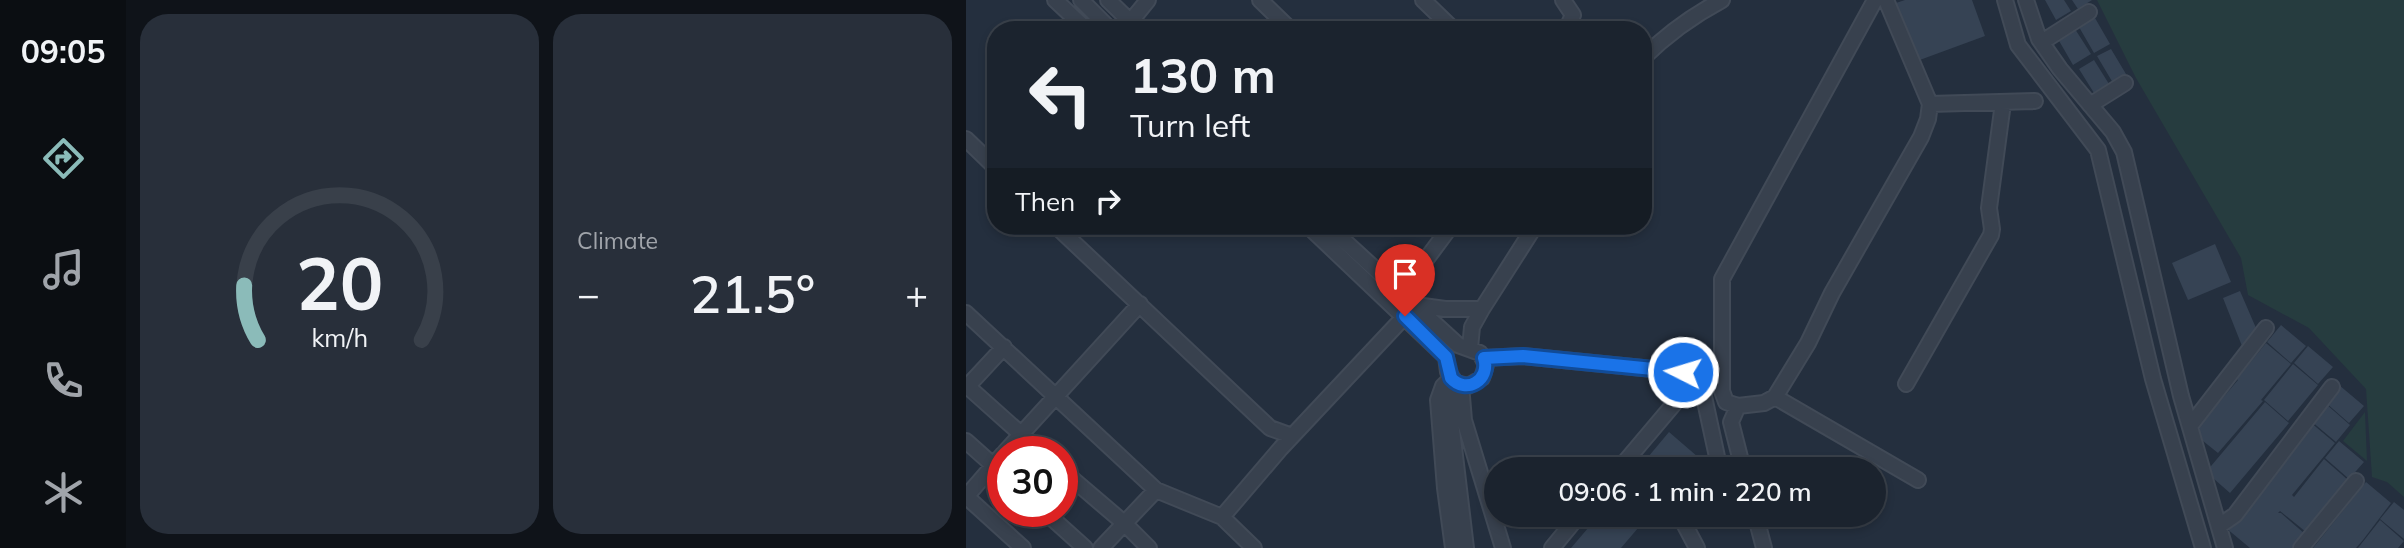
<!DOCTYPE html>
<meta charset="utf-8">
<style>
:root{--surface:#1b232e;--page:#282f3a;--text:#f1f3f6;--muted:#a0a4aa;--line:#39404a;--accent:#8bbbb9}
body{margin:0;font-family:Mulish,sans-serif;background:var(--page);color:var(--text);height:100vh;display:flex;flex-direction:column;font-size:26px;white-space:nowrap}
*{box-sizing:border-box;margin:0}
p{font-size:23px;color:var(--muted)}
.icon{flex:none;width:38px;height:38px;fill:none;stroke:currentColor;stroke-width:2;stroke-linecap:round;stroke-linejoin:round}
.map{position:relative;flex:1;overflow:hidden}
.details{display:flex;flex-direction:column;gap:14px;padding:14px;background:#0f1319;width:840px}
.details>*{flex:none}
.hud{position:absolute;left:21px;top:21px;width:665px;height:214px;border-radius:28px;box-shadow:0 4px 10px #0003,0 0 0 2px var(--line);background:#1b232e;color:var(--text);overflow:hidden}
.speed{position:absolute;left:21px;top:436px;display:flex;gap:14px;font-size:35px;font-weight:700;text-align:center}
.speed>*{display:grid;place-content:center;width:91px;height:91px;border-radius:50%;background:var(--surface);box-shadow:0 4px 10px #0003,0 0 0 2px var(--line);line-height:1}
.speed .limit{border:10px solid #d22;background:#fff;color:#111}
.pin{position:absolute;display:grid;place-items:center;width:60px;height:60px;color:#fff;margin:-72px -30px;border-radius:50% 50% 50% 0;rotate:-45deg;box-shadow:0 0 7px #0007}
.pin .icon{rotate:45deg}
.me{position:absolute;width:77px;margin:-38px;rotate:275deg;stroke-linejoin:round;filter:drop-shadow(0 0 5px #0008)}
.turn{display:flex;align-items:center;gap:24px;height:147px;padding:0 28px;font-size:32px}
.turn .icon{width:91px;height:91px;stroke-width:2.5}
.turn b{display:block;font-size:49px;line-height:60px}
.then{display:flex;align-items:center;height:66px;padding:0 28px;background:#0003;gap:14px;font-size:26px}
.big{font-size:52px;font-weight:600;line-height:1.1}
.details .widget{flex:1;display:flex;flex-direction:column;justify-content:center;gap:10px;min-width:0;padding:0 24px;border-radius:28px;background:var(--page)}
.details .dial{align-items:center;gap:0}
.dial svg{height:182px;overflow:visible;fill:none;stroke:var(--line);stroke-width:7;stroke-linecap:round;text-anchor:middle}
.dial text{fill:var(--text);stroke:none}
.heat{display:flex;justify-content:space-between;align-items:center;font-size:38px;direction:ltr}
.details .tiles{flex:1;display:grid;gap:14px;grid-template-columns:repeat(2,1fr)}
.trip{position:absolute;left:518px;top:457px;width:402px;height:70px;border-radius:35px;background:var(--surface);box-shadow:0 4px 10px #0003,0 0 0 2px var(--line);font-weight:600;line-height:70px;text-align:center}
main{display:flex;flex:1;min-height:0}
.menu{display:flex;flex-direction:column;width:126px;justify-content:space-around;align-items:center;background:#0b0e12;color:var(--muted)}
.menu .icon{width:49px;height:49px}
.menu .selected{color:var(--accent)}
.menu b{font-size:32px;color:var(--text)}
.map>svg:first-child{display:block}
.green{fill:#263c3f}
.building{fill:#364354}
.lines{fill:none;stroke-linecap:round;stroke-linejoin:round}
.minor-casing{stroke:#414a57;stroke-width:18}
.minor{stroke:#38414e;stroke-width:14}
.route-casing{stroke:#114b97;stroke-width:18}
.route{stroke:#1a73e8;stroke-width:12}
</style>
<main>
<nav class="menu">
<b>09:05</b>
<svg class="icon selected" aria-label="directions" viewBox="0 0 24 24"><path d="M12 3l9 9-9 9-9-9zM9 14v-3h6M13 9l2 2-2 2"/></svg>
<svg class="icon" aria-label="music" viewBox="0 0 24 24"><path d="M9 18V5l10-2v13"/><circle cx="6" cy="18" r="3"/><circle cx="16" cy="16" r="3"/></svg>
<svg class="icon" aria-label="phone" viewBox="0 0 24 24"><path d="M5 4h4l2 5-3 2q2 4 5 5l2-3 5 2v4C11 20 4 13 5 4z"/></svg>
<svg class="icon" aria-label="climate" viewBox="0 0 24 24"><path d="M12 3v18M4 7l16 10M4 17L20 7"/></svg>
</nav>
<section class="details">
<div class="tiles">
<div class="widget dial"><svg viewBox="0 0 100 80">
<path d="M14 69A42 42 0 1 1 86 69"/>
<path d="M14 69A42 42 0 0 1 8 45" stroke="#8bbbb9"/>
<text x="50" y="56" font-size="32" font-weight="700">20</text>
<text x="50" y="72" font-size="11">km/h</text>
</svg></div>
<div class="widget"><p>Climate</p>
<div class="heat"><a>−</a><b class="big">21.5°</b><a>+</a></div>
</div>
</div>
</section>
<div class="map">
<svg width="1438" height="548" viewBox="0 0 1438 548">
<rect width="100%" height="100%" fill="#242f3e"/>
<path class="green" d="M1131 0H1438V497L1421 482 1406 477 1400 389 1343 328 1282 295 1275 258 1170 78Z
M1399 412 1401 461 1377 441Z"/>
<path class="building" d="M939 0H1006L1019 36 951 61 930 3Z
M1079 0H1098L1105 11 1090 20Z
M1106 0H1126L1112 9Z
M1129 18 1144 44 1128 53 1113 27Z
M1109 29 1125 54 1107 65 1092 39Z
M1145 49 1160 74 1147 83 1131 56Z
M1128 60 1143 84 1128 93 1113 69Z
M1249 244 1265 282 1222 300 1206 263Z
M1274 291 1290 328 1276 346 1257 298Z
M1315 325 1340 346 1325 363 1301 342Z
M1300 343 1325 364 1295 400 1297 401 1252 453 1227 433 1272 380 1271 379Z
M1342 346 1367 367 1352 384 1328 363Z
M1327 364 1352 385 1322 421 1298 400Z
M1373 385 1398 406 1383 423 1359 402Z
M1299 402 1323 423 1264 493 1240 472Z
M1360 404 1384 425 1370 442 1345 421Z
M1344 422 1369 443 1326 495 1328 497 1358 459 1382 480 1340 532 1314 511 1312 513H1315L1339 534 1327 548H1284L1260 528Z
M703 432 732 457 722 469H672Z
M1373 441 1398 462 1383 479 1359 458Z
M1400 482 1425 503 1397 540 1390 548H1347Z
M1428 502 1438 510V539L1414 519Z
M634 514H684L655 548H605Z
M1414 520 1438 541 1432 548H1392Z"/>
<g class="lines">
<defs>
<path id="minor" d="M89 0 121 30
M115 0 145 30
M142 0 173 30
M294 0 325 30
M457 0 488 30
M597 0 607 15 600 30
M909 0 756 279V391L760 402 772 406 798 403 809 397 842 343 866 293 955 137 962 119 964 104 920 0
M1039 0 1052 45 1132 150 1187 379 1237 548
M1060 0 1073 39 1094 69 1147 132 1158 152 1215 396 1259 548
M165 21 182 0
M1076 42 1123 12
M677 58C701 34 726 16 756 0
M964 104 1069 101
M1124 105 1159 83
M0 139 30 168
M90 226 304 428 326 436
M342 226 480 357 482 372 490 383 502 386 516 378 520 365 514 353 492 345 362 226
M430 286 443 272 453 269
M442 298 452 279 453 269 485 226
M450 305 479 309H516
M0 313 190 490 256 517 288 548
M504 348 506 327 516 309 569 226
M518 358 557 356 717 372 729 379 737 392 753 466 751 469
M485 378 477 386 472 400 479 488 487 548
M490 383 483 405 500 548
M940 384 1025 235 1026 229 1023 208 1037 103
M0 385 75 452
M495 385 498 420 537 548
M0 388 38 347
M809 397 952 480
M772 406 765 422 777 469
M1224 426 1300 328
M0 441 37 474
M39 452 174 304
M653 469 729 379
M96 470 158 523 183 548
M2 495 3 499 57 548
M0 497 37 454
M78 511 119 548
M713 514 731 548
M789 514 798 548
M256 517 315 448 439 316
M1253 526 1269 515 1366 387
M135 548 190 490
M586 548 614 514
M1335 548 1390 481"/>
</defs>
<use href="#minor" class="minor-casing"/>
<use href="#minor" class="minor"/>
</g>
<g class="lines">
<defs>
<path id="route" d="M439 316 480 357 485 378C500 395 525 380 518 358L557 356 717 372"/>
</defs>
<use href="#route" class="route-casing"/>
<use href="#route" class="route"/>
</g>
</svg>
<div class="speed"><div class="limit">30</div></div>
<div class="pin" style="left:439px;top:316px;background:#d93025"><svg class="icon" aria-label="arrive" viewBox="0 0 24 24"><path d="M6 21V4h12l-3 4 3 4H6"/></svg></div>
<svg class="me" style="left:717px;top:372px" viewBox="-20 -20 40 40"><circle r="17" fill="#1a73e8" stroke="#fff" stroke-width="3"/><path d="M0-11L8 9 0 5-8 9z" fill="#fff"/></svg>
<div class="trip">09:06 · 1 min · 220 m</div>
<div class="hud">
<div class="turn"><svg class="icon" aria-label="left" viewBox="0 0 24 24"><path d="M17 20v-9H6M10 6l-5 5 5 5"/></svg><div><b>130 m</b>Turn left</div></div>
<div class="then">Then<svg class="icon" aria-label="right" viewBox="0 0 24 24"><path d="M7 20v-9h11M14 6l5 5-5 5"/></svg></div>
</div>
</div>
</main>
